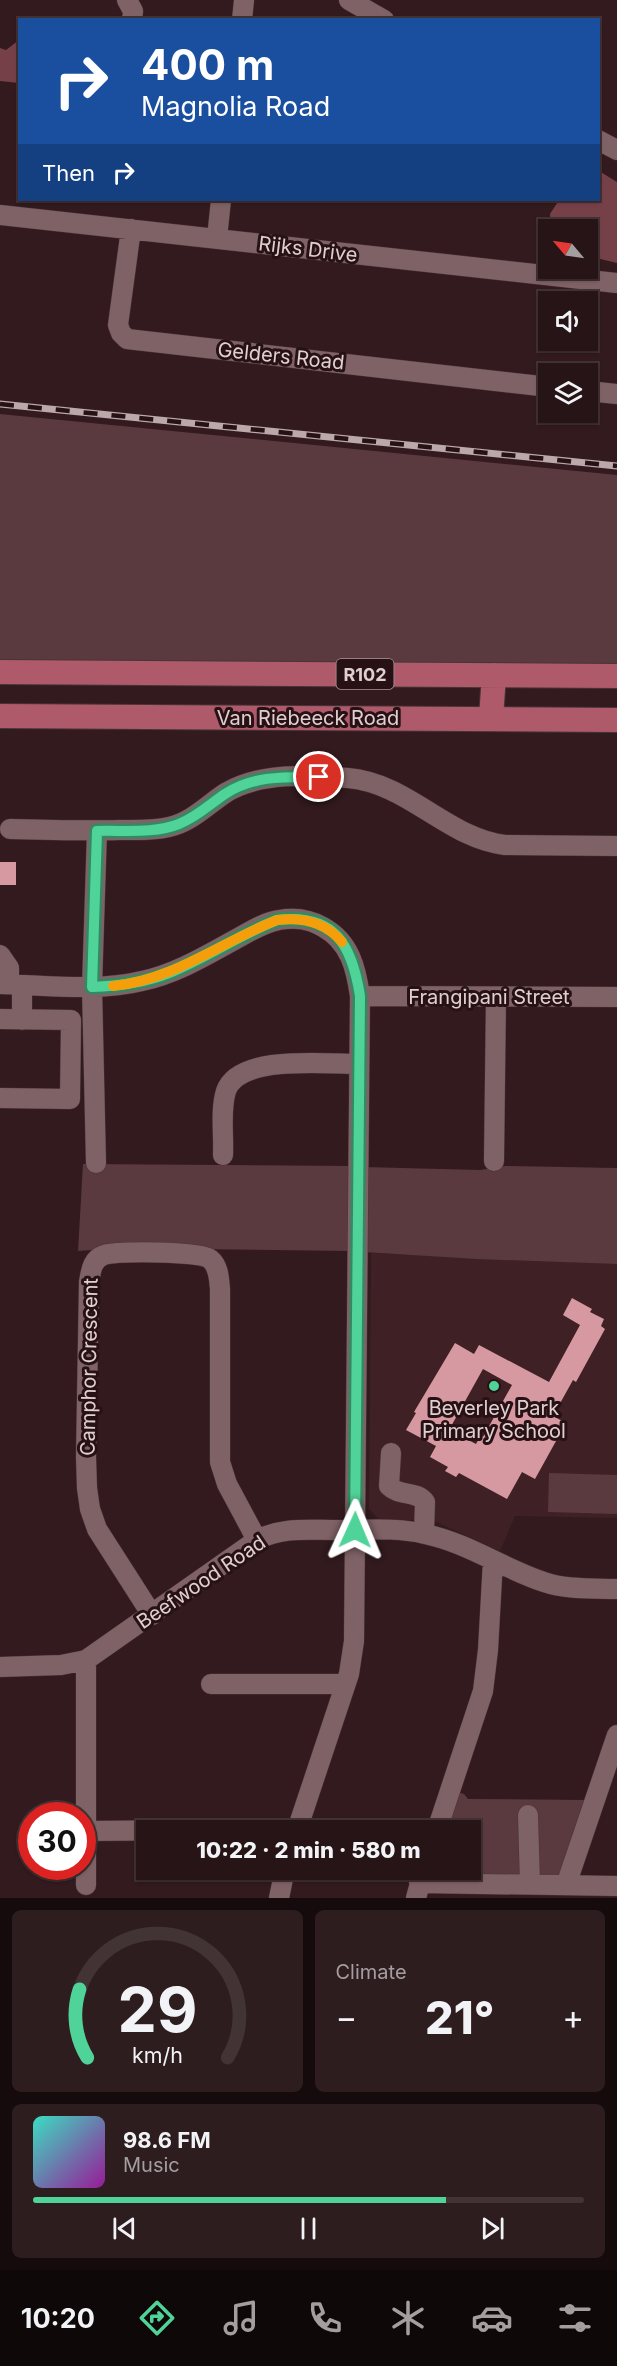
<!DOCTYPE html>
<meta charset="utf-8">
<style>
:root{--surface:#261416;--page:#2e1d1f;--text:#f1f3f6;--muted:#a49ea1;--line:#423335;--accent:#50d398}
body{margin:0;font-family:Inter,sans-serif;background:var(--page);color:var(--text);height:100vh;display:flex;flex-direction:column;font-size:22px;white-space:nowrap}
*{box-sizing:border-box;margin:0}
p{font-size:20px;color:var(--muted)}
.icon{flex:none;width:33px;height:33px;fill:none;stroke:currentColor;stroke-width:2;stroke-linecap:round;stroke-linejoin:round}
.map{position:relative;height:1898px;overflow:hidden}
.details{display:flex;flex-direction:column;gap:12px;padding:12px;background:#150b0c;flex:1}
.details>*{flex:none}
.top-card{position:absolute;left:18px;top:18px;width:582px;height:183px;border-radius:0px;box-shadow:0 2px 4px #0004,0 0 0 2px var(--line);background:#1a4fa0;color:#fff;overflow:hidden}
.needle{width:39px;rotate:299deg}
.tools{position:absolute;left:538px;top:219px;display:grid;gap:12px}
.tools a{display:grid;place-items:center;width:60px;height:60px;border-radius:0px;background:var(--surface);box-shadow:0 2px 4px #0004,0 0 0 2px var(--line);font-size:30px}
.speed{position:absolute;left:18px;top:1802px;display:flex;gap:12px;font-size:30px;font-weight:700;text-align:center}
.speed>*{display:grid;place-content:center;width:78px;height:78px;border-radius:50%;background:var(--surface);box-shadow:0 2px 4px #0004,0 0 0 2px var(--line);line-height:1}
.speed .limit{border:9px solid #d22;background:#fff;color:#111}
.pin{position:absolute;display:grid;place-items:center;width:51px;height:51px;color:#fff;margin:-26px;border:3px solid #fff;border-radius:50%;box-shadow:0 2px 6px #0007}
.me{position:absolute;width:66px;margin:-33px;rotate:1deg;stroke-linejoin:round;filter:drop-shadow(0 0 4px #0008)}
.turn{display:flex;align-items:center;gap:21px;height:126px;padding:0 24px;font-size:27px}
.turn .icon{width:78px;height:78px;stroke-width:2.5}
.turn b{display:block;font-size:42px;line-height:51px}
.then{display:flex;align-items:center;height:57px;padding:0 24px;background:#0003;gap:12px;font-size:22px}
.big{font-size:45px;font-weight:800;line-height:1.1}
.details .widget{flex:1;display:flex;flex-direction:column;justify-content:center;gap:9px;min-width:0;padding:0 21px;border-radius:9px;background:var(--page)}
.details .dial{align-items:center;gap:0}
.dial svg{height:156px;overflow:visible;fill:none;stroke:var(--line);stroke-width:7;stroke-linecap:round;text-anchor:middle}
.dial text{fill:var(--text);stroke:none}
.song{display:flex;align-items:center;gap:18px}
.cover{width:72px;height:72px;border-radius:9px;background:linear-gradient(135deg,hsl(170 70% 55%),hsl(300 70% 35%))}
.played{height:6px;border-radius:3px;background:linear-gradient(90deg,var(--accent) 75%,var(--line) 75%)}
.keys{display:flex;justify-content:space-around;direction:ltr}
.heat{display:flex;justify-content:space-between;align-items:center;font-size:33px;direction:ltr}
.details .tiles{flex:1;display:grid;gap:12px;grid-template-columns:1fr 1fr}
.widget:last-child{grid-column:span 2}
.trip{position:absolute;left:136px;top:1820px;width:345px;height:60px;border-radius:0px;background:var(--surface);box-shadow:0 2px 4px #0004,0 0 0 2px var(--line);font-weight:800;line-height:60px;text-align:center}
.tab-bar{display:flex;height:96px;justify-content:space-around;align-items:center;background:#0f0809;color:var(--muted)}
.tab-bar .icon{width:42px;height:42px}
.tab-bar .on{color:var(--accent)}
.tab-bar b{font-size:27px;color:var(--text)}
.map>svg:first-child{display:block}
.built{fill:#3f2125}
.green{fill:#5a3a3e}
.water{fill:#764049}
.building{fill:#d799a1;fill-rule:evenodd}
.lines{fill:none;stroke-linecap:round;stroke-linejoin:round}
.minor-casing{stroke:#483538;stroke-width:21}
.major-casing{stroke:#483538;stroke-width:26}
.minor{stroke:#7f6266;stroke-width:20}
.major{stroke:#ae5a6b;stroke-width:24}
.rail-casing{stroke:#bba8aa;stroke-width:7}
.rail{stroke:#271114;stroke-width:4.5;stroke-dasharray:14;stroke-linecap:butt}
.route-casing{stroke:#348963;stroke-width:15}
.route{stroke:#50d398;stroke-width:10}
.slow{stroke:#f59e0b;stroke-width:10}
.poi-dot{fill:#50d398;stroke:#271114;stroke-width:2}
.labels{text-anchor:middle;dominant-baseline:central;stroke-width:6;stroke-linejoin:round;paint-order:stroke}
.shield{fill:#271114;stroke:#a89698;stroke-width:1.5}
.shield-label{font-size:18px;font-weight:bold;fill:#e0cfd0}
.street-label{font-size:20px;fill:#e0cfd0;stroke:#271114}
.poi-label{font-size:20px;fill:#e0cfd0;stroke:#271114}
</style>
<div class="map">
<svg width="617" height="1898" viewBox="0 0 617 1898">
<rect width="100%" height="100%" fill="#321a1e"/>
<path class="built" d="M371 1253 617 1264V1518L515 1516 500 1551 432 1520H380L369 1509Z"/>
<path class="green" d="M0 414 617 475V670L0 662Z
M83 1164 351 1166V1251L115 1248 78 1251Z
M505 1166 617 1168V1264L477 1259 363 1252 364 1167 480 1170Z
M549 1473 617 1475V1514L548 1512Z
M458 1792 464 1794 468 1799 588 1800 561 1877 437 1874 435 1869H471V1830H446Z"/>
<path class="water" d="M19 40V83L0 81V48L6 50Z
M599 171 617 182V263L588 256V230L551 229 550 214 559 200H598Z"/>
<path class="building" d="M0 862H16V885H0Z
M572 1298 592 1309 590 1312 604 1319 601 1326 605 1329 576 1382 573 1380 553 1416 566 1423 535 1479 522 1472 507 1499 459 1473 456 1477 445 1471 448 1467 430 1457 436 1446 406 1430 416 1413 414 1412 455 1343 474 1354 479 1345 549 1382 580 1325 563 1315ZM483 1369 512 1385 483 1437 481 1435 476 1444 449 1430Z"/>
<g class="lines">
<defs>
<path id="minor" d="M127 0 133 11 132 20
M349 0 384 20
M242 20 244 0
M598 140 617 150
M0 215 617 283
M131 229 118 325 121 333 127 339 549 387
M217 238 221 200
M588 391 617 394
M10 829C46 830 83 831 119 830 135 830 153 831 169 827 192 822 208 804 227 792 261 772 309 775 348 778 408 783 447 838 505 845L617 846
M0 955 9 968V984
M0 984C46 985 96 992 142 981 176 974 207 955 238 938 251 931 265 922 279 920 296 917 309 919 323 927 350 942 356 968 360 996L354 1641 349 1674 297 1830
M360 996 617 997
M0 1019 71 1020 70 1099 0 1098
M22 1020V985
M223 1155C224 1135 220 1110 226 1091 239 1054 326 1064 359 1064
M494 1161 496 997
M96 1163 92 987 97 831
M391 1453 389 1486C400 1497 416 1490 425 1502L424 1533
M152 1615 97 1529 90 1509 87 1488 86 1457 89 1282C91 1271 92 1259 104 1255 118 1251 200 1251 210 1259 219 1266 219 1279 220 1289V1462L227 1484 257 1540
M0 1667 61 1665 86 1660 257 1540C282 1527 307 1530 334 1530 364 1530 396 1527 425 1534 468 1543 504 1569 544 1582 567 1590 593 1588 617 1589
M211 1684H345
M528 1815 530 1884
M437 1830 483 1691 488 1650 493 1560
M86 1831 297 1829
M419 1883 617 1886
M86 1885V1660
M566 1885 617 1735
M279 1898 285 1869
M416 1898 424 1869"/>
<path id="major" d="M0 672 617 676
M0 716 617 720
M491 718 494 675"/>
</defs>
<use href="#minor" class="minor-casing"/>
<use href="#major" class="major-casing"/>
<use href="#minor" class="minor"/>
<use href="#major" class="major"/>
<defs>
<path id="rail" d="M0 404 617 466"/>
</defs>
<use href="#rail" class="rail-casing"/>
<use href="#rail" class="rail"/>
</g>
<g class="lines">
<defs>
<path id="route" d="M319 777C287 777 254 775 225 794 210 804 197 817 179 824 154 834 123 830 97 831L92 987C118 986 144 983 169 973 206 958 239 935 277 920 335 913 352 945 360 996L355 1530"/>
</defs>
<use href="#route" class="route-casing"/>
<use href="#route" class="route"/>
<path class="slow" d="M113 986C174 980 221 942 277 920 302 917 325 921 342 942"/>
</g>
<circle class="poi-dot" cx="494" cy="1386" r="6"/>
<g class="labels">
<rect class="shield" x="336.5" y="659" width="57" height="30" rx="4.5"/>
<g class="shield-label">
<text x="365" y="674">R102</text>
</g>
<g class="street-label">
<text transform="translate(308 249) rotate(7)">Rijks Drive</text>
<text transform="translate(281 356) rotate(6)">Gelders Road</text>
<text x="308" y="718">Van Riebeeck Road</text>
<text x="489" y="997">Frangipani Street</text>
<text transform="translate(89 1367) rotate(-89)">Camphor Crescent</text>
<text transform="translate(201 1582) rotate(-34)">Beefwood Road</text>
</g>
<g class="poi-label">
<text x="494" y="1408">Beverley Park<tspan x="494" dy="23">Primary School</tspan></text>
</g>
</g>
</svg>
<div class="tools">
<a><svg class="needle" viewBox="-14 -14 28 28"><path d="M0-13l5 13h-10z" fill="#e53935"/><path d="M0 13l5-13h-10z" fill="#a49ea1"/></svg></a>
<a><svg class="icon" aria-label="sound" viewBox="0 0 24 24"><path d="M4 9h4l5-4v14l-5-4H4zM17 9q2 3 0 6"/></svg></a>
<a><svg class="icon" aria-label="layers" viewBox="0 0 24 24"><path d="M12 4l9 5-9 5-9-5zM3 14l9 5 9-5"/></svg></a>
</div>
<div class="speed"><div class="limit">30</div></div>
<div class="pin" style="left:319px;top:777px;background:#d93025"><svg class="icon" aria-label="arrive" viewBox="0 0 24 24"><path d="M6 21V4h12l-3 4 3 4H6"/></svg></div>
<svg class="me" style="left:355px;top:1530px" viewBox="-20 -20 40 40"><path d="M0-17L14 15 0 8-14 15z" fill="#50d398" stroke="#fff" stroke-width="4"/></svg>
<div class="trip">10:22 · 2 min · 580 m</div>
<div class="top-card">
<div class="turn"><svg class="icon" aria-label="right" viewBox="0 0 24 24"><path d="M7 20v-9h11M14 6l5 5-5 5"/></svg><div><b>400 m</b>Magnolia Road</div></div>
<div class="then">Then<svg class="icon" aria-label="right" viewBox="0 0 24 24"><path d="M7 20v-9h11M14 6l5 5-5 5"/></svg></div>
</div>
</div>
<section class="details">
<div class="tiles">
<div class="widget dial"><svg viewBox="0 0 100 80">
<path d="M14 69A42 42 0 1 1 86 69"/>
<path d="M14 69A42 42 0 0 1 10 34" stroke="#50d398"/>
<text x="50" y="56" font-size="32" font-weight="700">29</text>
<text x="50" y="72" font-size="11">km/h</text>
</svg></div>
<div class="widget"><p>Climate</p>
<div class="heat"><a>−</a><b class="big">21°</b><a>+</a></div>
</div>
<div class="widget">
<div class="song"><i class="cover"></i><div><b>98.6 FM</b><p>Music</p></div></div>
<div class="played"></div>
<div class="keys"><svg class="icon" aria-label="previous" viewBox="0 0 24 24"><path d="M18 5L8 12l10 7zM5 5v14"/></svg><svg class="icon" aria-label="pause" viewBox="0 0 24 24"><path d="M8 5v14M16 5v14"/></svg><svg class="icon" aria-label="next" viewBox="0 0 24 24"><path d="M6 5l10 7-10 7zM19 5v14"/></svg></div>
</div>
</div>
</section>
<nav class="tab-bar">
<b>10:20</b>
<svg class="icon on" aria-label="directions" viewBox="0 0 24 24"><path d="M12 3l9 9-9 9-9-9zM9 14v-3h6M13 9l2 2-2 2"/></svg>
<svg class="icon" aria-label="music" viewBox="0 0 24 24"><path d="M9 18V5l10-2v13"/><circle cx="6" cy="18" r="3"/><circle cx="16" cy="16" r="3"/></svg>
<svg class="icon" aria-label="phone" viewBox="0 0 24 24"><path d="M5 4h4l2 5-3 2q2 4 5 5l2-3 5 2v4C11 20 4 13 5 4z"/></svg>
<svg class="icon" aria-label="climate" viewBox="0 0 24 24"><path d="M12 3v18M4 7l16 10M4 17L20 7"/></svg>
<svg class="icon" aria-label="car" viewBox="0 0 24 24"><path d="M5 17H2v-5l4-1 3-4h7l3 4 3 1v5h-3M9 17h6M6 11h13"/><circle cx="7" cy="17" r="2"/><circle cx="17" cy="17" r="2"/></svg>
<svg class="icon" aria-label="filters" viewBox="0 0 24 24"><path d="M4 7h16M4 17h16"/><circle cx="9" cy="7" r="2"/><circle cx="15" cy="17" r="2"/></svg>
</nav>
